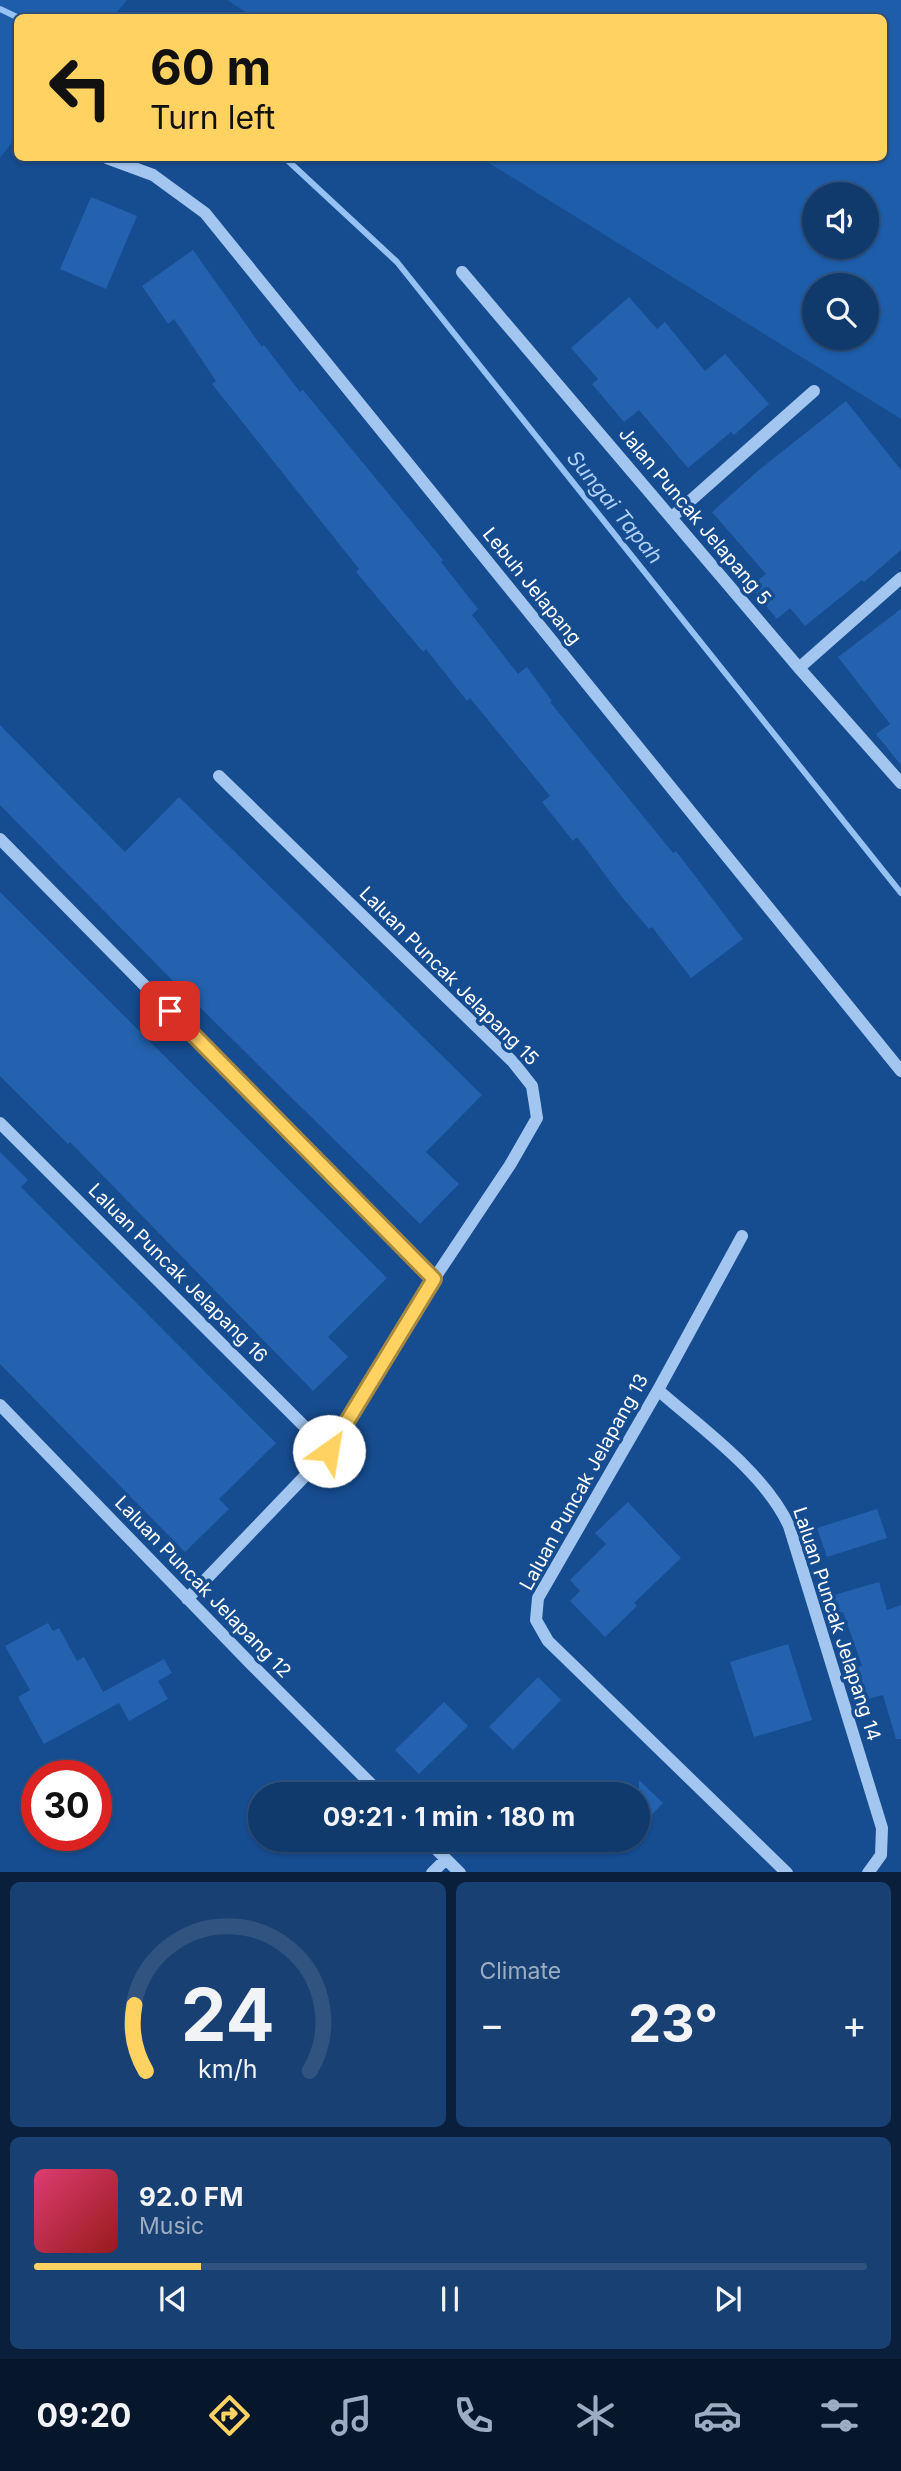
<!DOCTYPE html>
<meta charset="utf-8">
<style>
:root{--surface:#10396c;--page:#194072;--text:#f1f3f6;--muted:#9cacc2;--line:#30537f;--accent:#ffd262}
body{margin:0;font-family:Inter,sans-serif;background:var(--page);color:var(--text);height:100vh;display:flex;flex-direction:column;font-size:26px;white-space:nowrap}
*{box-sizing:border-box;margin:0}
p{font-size:23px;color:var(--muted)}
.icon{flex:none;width:38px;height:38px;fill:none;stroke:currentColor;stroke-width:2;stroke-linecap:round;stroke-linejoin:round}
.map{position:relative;height:1872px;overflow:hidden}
.sheet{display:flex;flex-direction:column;gap:10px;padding:10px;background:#091f3b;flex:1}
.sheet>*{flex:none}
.hud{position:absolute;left:14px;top:14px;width:873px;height:147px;border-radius:10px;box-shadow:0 2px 5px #0004,0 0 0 2px var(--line);background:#ffd262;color:#111;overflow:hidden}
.controls{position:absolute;left:802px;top:182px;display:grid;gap:14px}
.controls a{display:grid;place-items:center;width:77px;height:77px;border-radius:50%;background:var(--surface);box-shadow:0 2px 5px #0004,0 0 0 2px var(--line);font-size:35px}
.speed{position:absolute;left:21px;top:1760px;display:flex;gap:14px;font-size:35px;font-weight:700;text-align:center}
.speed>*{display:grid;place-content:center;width:91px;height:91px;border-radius:50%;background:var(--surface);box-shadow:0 2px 5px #0004,0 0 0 2px var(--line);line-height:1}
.speed .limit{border:10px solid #d22;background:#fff;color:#111}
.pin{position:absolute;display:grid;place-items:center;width:60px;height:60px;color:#fff;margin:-30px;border-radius:14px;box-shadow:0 4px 10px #0006}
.me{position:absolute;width:77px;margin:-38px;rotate:32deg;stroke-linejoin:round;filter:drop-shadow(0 0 5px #0008)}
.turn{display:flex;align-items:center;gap:24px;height:147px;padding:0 21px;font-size:32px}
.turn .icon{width:91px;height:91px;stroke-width:2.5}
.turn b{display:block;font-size:49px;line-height:60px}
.big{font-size:52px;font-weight:700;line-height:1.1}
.sheet .widget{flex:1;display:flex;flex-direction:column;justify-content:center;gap:10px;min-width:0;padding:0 24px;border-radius:10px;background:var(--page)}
.sheet .dial{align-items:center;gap:0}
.dial svg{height:182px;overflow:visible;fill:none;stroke:var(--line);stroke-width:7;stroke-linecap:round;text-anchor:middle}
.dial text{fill:var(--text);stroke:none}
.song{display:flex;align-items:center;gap:21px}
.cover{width:84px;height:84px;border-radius:10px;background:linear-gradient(135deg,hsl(340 70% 55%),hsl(0 70% 35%))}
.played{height:7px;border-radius:4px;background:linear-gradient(90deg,var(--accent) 20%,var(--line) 20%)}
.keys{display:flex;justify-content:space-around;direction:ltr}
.heat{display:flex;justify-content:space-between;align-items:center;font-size:38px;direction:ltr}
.sheet .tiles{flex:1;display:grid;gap:10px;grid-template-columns:1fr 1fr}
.widget:last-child{grid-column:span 2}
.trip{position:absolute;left:248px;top:1782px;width:402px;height:70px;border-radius:35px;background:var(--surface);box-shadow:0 2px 5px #0004,0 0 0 2px var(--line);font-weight:700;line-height:70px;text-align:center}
.tabs{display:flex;height:112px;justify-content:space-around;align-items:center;background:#06172b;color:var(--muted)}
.tabs .icon{width:49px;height:49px}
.tabs .selected{color:var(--accent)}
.tabs b{font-size:32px;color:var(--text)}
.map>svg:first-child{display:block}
.green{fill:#1e5daa;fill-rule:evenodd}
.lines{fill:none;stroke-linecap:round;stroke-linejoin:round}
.stream{stroke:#95c1f3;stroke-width:6}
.building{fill:#2462af}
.minor{stroke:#a3c6f0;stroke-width:12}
.route-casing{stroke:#a68840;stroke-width:18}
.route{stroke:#ffd262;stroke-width:12}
.labels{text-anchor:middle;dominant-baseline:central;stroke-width:7;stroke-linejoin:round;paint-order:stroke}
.street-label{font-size:19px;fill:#fff;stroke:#164c90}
.water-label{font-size:21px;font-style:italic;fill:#afd0f7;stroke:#164c90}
</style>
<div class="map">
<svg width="901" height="1873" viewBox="0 0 901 1873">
<rect width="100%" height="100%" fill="#164c90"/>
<path class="green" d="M0 0H127L113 17 18 18 17 136 0 158Z
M227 0H901V419L481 158H884V18H255ZM814 194H866V247H814ZM814 285H866V338H814Z"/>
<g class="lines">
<path class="stream" d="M0 9 19 18
M285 158 397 262 901 893"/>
</g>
<path class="building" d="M91 197 137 216 106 289 60 269Z
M193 250 262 347 264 345 300 392 303 390 443 560 441 562 478 609 472 615 518 674 527 667 552 701 550 702 673 853 676 851 743 939 691 978 652 927 649 929 621 896 577 837 573 841 542 802 550 796 470 698 467 701 426 649 423 652 356 572 359 569 212 384 216 381 174 319 168 324 142 286Z
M629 297 657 329 665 322 705 371 725 354 769 404 734 435 731 432 688 468 639 410 624 422 592 384 598 379 571 348Z
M846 401 901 470V550L864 582 862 580 805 626 790 608 777 619 750 586 766 574 712 512 760 469Z
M901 609V765L876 734 890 724 838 657Z
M0 725 125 852 179 797 482 1095 426 1152 459 1184 420 1224 169 977 0 805Z
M0 892 387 1278 328 1337 348 1357 313 1391 70 1142 68 1144 0 1076Z
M0 1152 28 1180 21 1187 276 1443 219 1499 229 1509 185 1552 0 1364Z
M628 1502 681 1558 634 1603 637 1606 605 1637 570 1601 580 1591 570 1580 606 1544 595 1533Z
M877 1509 887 1538 827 1557 817 1528Z
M879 1582 887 1610 901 1605V1739H896L883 1695 864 1700 855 1668 862 1666 843 1612 839 1613 834 1595Z
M48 1623 53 1631 59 1628 77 1661 84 1657 103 1692 164 1659 172 1673 158 1681 168 1699 129 1721 119 1703 44 1744 18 1697 30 1690 5 1646Z
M788 1644 812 1720 754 1737 730 1662Z
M538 1677 561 1700 513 1750 489 1727Z
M444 1702 468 1726 419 1774 395 1750Z
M639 1780 663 1803 639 1828Z"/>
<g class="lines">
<path class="minor" d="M107 158 153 175 205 213 901 1071
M462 272 799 668 901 783
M672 517 814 391
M799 668 901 578
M0 839 434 1279
M0 1123 329 1451
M742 1236 658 1390 538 1598 536 1620 548 1641 787 1873
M658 1390C701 1428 765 1473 789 1526L882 1828 881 1855 868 1873
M0 1405 251 1664 381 1794
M187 1599 329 1451 434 1279 510 1165 537 1118 532 1086 513 1062 219 776
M426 1839 460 1873
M432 1873 446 1859"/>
</g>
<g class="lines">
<defs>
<path id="route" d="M170 1011 434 1279 329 1451"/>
</defs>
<use href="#route" class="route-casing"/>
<use href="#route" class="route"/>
</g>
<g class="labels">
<g class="street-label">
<text transform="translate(695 516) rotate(50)">Jalan Puncak Jelapang 5</text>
<text transform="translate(532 586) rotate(51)">Lebuh Jelapang</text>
<text transform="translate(449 976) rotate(45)">Laluan Puncak Jelapang 15</text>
<text transform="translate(178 1273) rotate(45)">Laluan Puncak Jelapang 16</text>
<text transform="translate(584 1482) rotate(-61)">Laluan Puncak Jelapang 13</text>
<text transform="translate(203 1587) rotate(46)">Laluan Puncak Jelapang 12</text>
<text transform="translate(837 1624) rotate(72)">Laluan Puncak Jelapang 14</text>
</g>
<g class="water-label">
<text transform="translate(615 507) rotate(51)">Sungai Tapah</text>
</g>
</g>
</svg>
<div class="controls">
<a><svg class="icon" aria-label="sound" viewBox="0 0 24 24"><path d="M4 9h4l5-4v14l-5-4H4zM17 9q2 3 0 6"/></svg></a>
<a><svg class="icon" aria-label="search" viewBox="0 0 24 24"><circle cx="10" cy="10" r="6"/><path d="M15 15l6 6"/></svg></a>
</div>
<div class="speed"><div class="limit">30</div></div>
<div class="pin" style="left:170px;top:1011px;background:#d93025"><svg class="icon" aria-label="arrive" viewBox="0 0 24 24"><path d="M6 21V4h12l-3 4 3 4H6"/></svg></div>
<svg class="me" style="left:329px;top:1451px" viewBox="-20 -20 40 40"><circle r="19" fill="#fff"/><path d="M0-13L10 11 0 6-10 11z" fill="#ffd262"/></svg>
<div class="trip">09:21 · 1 min · 180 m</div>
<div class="hud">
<div class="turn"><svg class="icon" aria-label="left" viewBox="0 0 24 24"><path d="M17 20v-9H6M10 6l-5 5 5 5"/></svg><div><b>60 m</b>Turn left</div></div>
</div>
</div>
<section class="sheet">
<div class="tiles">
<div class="widget dial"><svg viewBox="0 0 100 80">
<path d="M14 69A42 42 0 1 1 86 69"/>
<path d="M14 69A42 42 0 0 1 9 40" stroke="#ffd262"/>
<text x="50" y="56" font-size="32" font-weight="700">24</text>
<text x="50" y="72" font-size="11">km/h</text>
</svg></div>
<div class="widget"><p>Climate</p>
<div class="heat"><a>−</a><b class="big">23°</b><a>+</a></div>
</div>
<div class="widget">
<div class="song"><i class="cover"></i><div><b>92.0 FM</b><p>Music</p></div></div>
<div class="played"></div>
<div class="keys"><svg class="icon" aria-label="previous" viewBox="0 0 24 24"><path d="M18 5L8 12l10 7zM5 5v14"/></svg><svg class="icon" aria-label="pause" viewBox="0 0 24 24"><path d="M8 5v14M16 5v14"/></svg><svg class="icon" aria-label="next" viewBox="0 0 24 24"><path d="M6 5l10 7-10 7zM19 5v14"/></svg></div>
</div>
</div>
</section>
<nav class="tabs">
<b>09:20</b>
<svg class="icon selected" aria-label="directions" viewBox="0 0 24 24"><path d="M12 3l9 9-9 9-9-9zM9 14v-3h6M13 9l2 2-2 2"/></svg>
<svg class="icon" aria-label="music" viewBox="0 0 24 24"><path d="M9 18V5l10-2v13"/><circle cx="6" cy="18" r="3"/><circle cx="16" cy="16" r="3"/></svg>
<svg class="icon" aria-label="phone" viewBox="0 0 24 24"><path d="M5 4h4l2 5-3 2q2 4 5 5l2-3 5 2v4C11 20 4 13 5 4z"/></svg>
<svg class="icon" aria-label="climate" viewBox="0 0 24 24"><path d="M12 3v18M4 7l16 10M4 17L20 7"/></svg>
<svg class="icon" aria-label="car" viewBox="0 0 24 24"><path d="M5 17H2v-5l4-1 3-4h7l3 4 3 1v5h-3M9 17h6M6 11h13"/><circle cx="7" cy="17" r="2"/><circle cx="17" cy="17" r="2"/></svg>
<svg class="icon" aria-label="filters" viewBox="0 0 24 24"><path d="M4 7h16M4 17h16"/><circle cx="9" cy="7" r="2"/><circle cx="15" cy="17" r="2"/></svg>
</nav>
